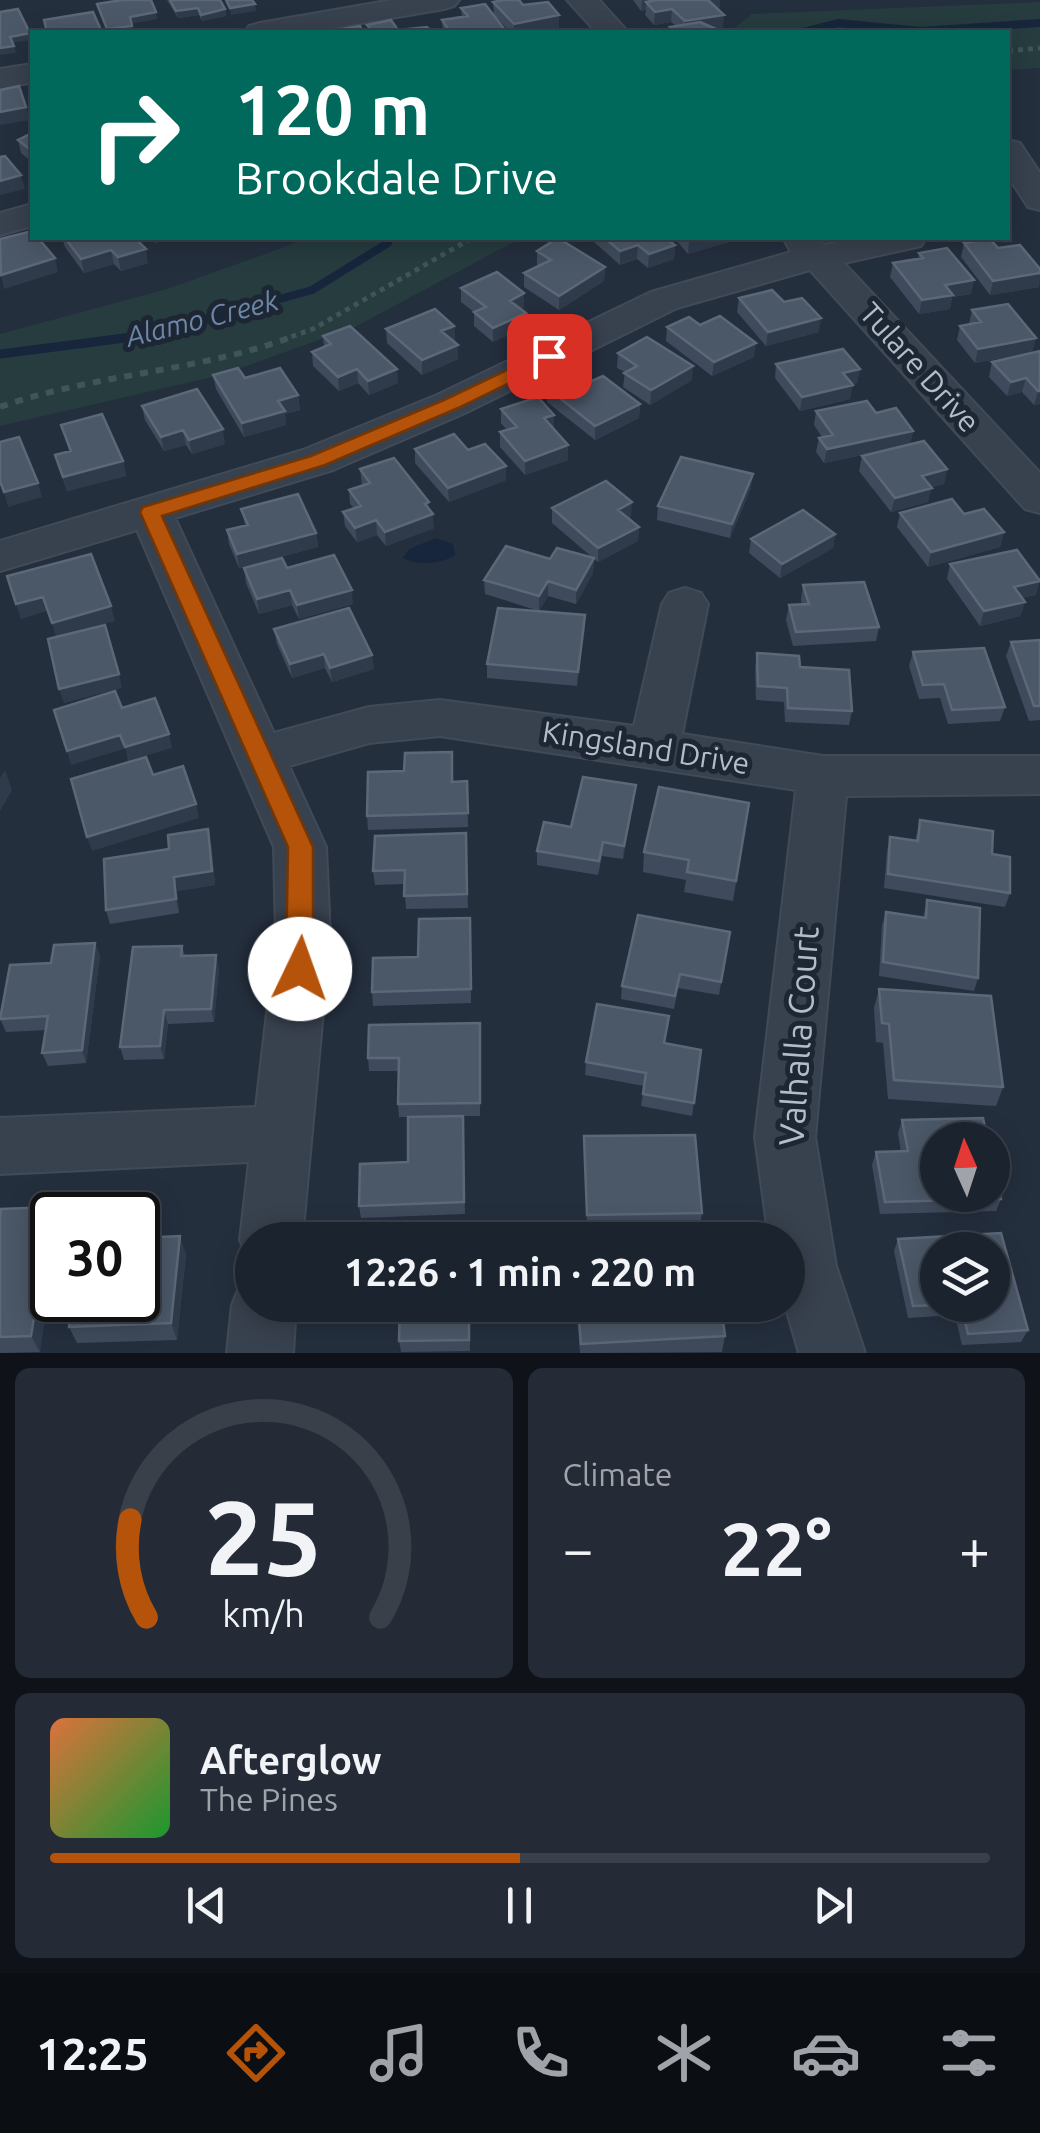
<!DOCTYPE html>
<meta charset="utf-8">
<style>
:root{--surface:#1b232e;--page:#242b36;--text:#f1f3f6;--muted:#a0a4aa;--line:#39404a;--accent:#b45309}
body{margin:0;font-family:Ubuntu,sans-serif;background:var(--page);color:var(--text);height:100vh;display:flex;flex-direction:column;font-size:38px;white-space:nowrap}
*{box-sizing:border-box;margin:0}
p{font-size:32px;color:var(--muted)}
.icon{flex:none;width:55px;height:55px;fill:none;stroke:currentColor;stroke-width:2;stroke-linecap:round;stroke-linejoin:round}
.map{position:relative;height:1353px;overflow:hidden}
.panel{display:flex;flex-direction:column;gap:15px;padding:15px;background:#0f1319;flex:1}
.panel>*{flex:none}
.banner{position:absolute;left:30px;top:30px;width:980px;height:210px;border-radius:0px;box-shadow:0 5px 25px #0003,0 0 0 2px var(--line);background:#00695c;color:#fff;overflow:hidden}
.needle{width:65px;rotate:357deg}
.controls{position:absolute;left:920px;top:1122px;display:grid;gap:20px}
.controls a{display:grid;place-items:center;width:90px;height:90px;border-radius:50%;background:var(--surface);box-shadow:0 5px 25px #0003,0 0 0 2px var(--line);font-size:50px}
.speed{position:absolute;left:30px;top:1192px;display:flex;gap:20px;font-size:50px;font-weight:700;text-align:center}
.speed>*{display:grid;place-content:center;width:130px;height:130px;border-radius:50%;background:var(--surface);box-shadow:0 5px 25px #0003,0 0 0 2px var(--line);line-height:1}
.speed .limit{border:5px solid #111;border-radius:15px;background:#fff;color:#111}
.pin{position:absolute;display:grid;place-items:center;width:85px;height:85px;color:#fff;margin:-42px;border-radius:20px;box-shadow:0 5px 15px #0006}
.me{position:absolute;width:110px;margin:-55px;rotate:3deg;stroke-linejoin:round;filter:drop-shadow(0 0 8px #0008)}
.turn{display:flex;align-items:center;gap:35px;height:210px;padding:0 40px;font-size:45px}
.turn .icon{width:130px;height:130px;stroke-width:2.5}
.turn b{display:block;font-size:70px;line-height:85px}
.big{font-size:75px;font-weight:700;line-height:1.1}
.panel .tile{flex:1;display:flex;flex-direction:column;justify-content:center;gap:15px;min-width:0;padding:0 35px;border-radius:15px;background:var(--page)}
.panel .dial{align-items:center;gap:0}
.dial svg{height:260px;overflow:visible;fill:none;stroke:var(--line);stroke-width:7;stroke-linecap:round;text-anchor:middle}
.dial text{fill:var(--text);stroke:none}
.song{display:flex;align-items:center;gap:30px}
.cover{width:120px;height:120px;border-radius:15px;background:linear-gradient(135deg,hsl(20 70% 55%),hsl(130 70% 35%))}
.played{height:10px;border-radius:5px;background:linear-gradient(90deg,var(--accent) 50%,var(--line) 50%)}
.keys{display:flex;justify-content:space-around;direction:ltr}
.heat{display:flex;justify-content:space-between;align-items:center;font-size:55px;direction:ltr}
.panel .tiles{flex:1;display:grid;gap:15px;grid-template-columns:1fr 1fr}
.tile:last-child{grid-column:span 2}
.trip{position:absolute;left:235px;top:1222px;width:570px;height:100px;border-radius:50px;background:var(--surface);box-shadow:0 5px 25px #0003,0 0 0 2px var(--line);font-weight:700;line-height:100px;text-align:center}
.tabs{display:flex;height:160px;justify-content:space-around;align-items:center;background:#0b0e12;color:var(--muted)}
.tabs .icon{width:70px;height:70px}
.tabs .active{color:var(--accent)}
.tabs b{font-size:45px;color:var(--text)}
.map>svg:first-child{display:block}
.green{fill:#263c3f}
.water{fill:#17263c}
.lines{fill:none;stroke-linecap:round;stroke-linejoin:round}
.stream-far1{stroke:#17263c;stroke-width:8}
.stream{stroke:#17263c;stroke-width:9}
.minor-casing{stroke:#414a57;stroke-width:4}
.path-far1{stroke:#3f5557;stroke-width:5;stroke-dasharray:5 5;stroke-linecap:butt}
.path{stroke:#3f5557;stroke-width:6;stroke-dasharray:8 8;stroke-linecap:butt}
.minor{fill:#38414e;fill-rule:evenodd}
.wall{fill:#3f4b5c;fill-rule:evenodd}
.shaded-wall{fill:#2f3b4b}
.building{fill:#4b5868;stroke:#5c6777;stroke-width:2.5}
.route{fill:#b45309;stroke:#753606;stroke-width:2.5}
.labels{text-anchor:middle;dominant-baseline:central;stroke-width:10;stroke-linejoin:round;paint-order:stroke}
.far-water-label{font-size:28px;font-style:italic;fill:#6d86a8;stroke:#1d2633}
.street-label{font-size:30px;fill:#b4bcc9;stroke:#1d2633}
.near-street-label{font-size:35px;fill:#b4bcc9;stroke:#1d2633}
</style>
<div class="map">
<svg width="1040" height="1353" viewBox="0 0 1040 1353">
<rect width="100%" height="100%" fill="#242f3e"/>
<path class="green" d="M1040 2V68L1008 70V32H729L752 14Z
M302 238H521L355 327 221 375 0 426V334L167 289 293 244Z"/>
<path class="water" d="M436 538 453 544 455 555C443 564 416 566 403 558L409 549Z"/>
<g class="lines">
<path class="stream-far1" d="M803 32 838 23 921 31 1040 23
M106 340 154 334 312 290 388 243 389 238"/>
<path class="stream" d="M0 354 125 338"/>
<defs>
<path id="minor" d="M392 0H459L454 6 444 9 309 32H245L249 26 260 23Z
M567 0H599L628 32H596Z
M32 64V82L0 89V69Z
M1008 140 1020 143 1040 173V210L1028 207 1008 176Z
M32 204V226L0 235V213Z
M783 238H817L825 245 860 238H926L921 246 844 263 1040 473V513L1025 509 810 270 677 308 465 413 333 470 175 518 274 733 369 707 440 700 634 726 662 604 669 593 685 588 701 593 708 604 682 734 823 756H1040V794L846 796 815 1137 836 1266 865 1353H799L785 1305 788 1240H769L755 1137 796 790 440 736 369 743 289 766 326 847 330 936 302 1240H252V1263L249 1261 240 1240 249 1162 0 1174V1118L256 1107 276 936 274 847 137 530 0 571V541L303 450 437 395 651 292 791 252Z
M252 1278V1305H296L293 1353H227L232 1305 241 1283Z"/>
</defs>
<use href="#minor" class="minor-casing"/>
<path class="path-far1" d="M1008 51 1040 48
M282 340 313 329 472 238"/>
<path class="path" d="M0 407C94 374 195 372 289 338"/>
<use href="#minor" class="minor"/>
</g>
<path class="wall" d="M167 0H220L225 9 226 16 202 21 199 15 178 18Z
M633 0H720L719 10 723 28 715 29 716 32H669L670 27 676 26 671 22 654 25 645 15 646 10 641 11Z
M493 2 523 5 559 28 536 32H510L494 15Z
M461 8 505 30V32H443L442 20 462 17Z
M32 133V162L21 153 18 140Z
M62 238H123L148 263 121 271 114 264 84 273 65 247Z
M593 238H665L675 245 674 259 648 268 637 259 620 265 593 241Z
M674 238H742L688 254Z
M964 243 998 248 1040 269 1039 287 990 295 961 257Z
M537 251 605 267 604 281 559 310 524 287V273L539 266 537 265Z
M919 253 971 294 952 297 950 309 919 314 890 277 893 263 918 259Z
M461 288 524 307 521 309 526 313V327L493 342 474 326V312L461 302Z
M739 298 784 302 819 332 766 346 737 312Z
M972 310 1036 338 1032 352 975 363 957 340 960 326 969 324Z
M700 325 754 357 712 376 666 341 667 327Z
M454 326 455 340 453 341 458 345V359L422 375 387 343 386 329Z
M323 336 398 383 369 395 358 383 339 391 313 366 312 352 324 347Z
M1040 351V404L1034 405 1022 392 1007 396 989 377 992 362Z
M618 353 692 380 650 405 623 387 625 372 617 368Z
M776 364 860 369 857 383 852 384 850 399 800 411 775 378Z
M213 375 245 378 298 395 300 410 285 414 286 425 244 437 216 389Z
M585 384 640 404 639 418 595 440 547 402V388Z
M142 406 225 444 192 454 186 445 164 451 145 420Z
M501 409 554 429 568 445V460L525 475 500 447V432L507 430 501 423Z
M816 411 876 413 913 431 910 445 947 469 944 484 931 487 928 502 891 512 859 471 862 456 892 449 824 463 816 452 819 438 822 437 814 425Z
M61 425 123 461 126 476 67 491 55 455 69 451Z
M415 449 468 450 506 480 449 502 415 463Z
M360 469 429 509 434 528 386 546 377 535 357 542 345 526 343 512 354 508 350 504 349 490 362 485Z
M751 488 730 538 657 520 658 506Z
M552 508 631 517 628 518 639 527 638 541 598 562 594 559 593 573 576 604 548 596 539 611 485 594 484 580 550 559 593 558 552 523Z
M241 509 316 533 318 547 239 568 229 544 227 530 245 525Z
M900 513 964 514 1004 532 1000 547 928 567 897 527Z
M835 534 833 548 780 578 749 553 751 539Z
M950 564 1036 595 1022 598 1025 602 1020 616 980 626 947 579Z
M244 568H287L353 604 299 619 292 605 259 614 246 583Z
M803 585 879 627 876 641 793 646 786 620 789 605H802L801 600Z
M585 615 577 686 487 678V664Z
M274 629 374 669 332 682 325 668 292 678 277 644Z
M1040 640V720L1029 721 1006 656 1011 642Z
M913 652 1005 707 1000 721 948 724 940 698 919 699 909 666Z
M757 653 800 667 852 711 849 725 785 722 784 702 756 700 755 668Z
M467 781 468 827 368 830 367 816 452 782Z
M634 799 623 859 602 856 598 875 537 865V851L571 827Z
M749 803 733 901 684 892 686 880 643 872 644 852Z
M920 820 992 854 1010 893 1005 907 884 888 887 851 890 837 915 841Z
M466 833 468 908 406 909 404 884 375 885 373 871Z
M211 843 215 885 177 891 179 913 110 924 106 910 169 849Z
M927 900 978 978 974 991 879 976 882 925 886 912 923 918Z
M470 918 471 1003 373 1006 372 992Z
M730 932 719 995 678 988 674 1009 621 999 622 986Z
M95 943 100 956 86 1063 48 1066 42 1053 46 1030 6 1032 0 1019 51 963Z
M182 946 185 956 219 968 214 1022 168 1024 164 1059 124 1060 120 1047Z
M879 989 1003 1087 996 1106 888 1099 883 1043 876 1042 874 1008Z
M480 1023V1116H463L465 1214 361 1218 359 1206 408 1162V1117H399L398 1104 399 1071H369L368 1058Z
M665 1043 701 1050 692 1116 641 1106 644 1086 585 1075 586 1062Z
M902 1120 1001 1199 996 1211 880 1214 872 1165 876 1152H901L898 1133Z
M584 1136 702 1213 700 1225 587 1227Z
M52 1207 55 1215H52L40 1352 0 1353V1217Z
M1001 1233 1028 1330 1021 1342 962 1345 955 1315 908 1318 894 1251 898 1239ZM938 1250H992V1305H938Z
M186 1254 177 1340 77 1343 69 1327Z
M353 1305H470V1351L401 1352 399 1341 400 1309 354 1310Z
M576 1305H721L725 1336 722 1352 580 1353Z"/>
<path class="shaded-wall" d="M642 0H693L646 2V10L641 11Z
M708 0H720L719 10Z
M255 4 256 11 231 15 230 8Z
M198 8 199 15 178 18 176 11Z
M225 9 226 16 202 21 201 15Z
M672 9 671 22 654 25 655 12Z
M156 12 157 19 131 24 130 17Z
M559 15V28L536 32H514V24Z
M724 15 723 28 684 32 685 21Z
M132 26 133 32H108L107 29Z
M30 33 31 40 11 43 10 37Z
M14 46 16 53 0 55V48Z
M26 107 30 120 0 125V112Z
M21 175 25 189 0 195V181Z
M154 238H167L155 244Z
M697 238H742L688 254 689 240Z
M638 245 637 259 620 265V251Z
M675 245 674 259 648 268 649 254Z
M146 249 148 263 121 271 118 257Z
M111 250 114 264 84 273 81 259Z
M55 258 58 272 4 289 1 275Z
M605 267 604 281 559 310V296Z
M1040 273 1039 287 990 295 993 281Z
M974 280 971 294 952 297 950 309 919 314 922 300 945 285Z
M524 293V307L510 315V301Z
M526 313V327L493 342V328Z
M821 318 819 332 766 346 768 332Z
M454 326 455 340 442 345 441 331Z
M1036 338 1032 352 975 363 978 349Z
M756 343 754 357 712 376 714 362Z
M458 345V359L422 375V360Z
M693 366 692 380 650 405 651 390Z
M357 369 358 383 339 391 338 377Z
M397 369 398 383 369 395 368 381Z
M860 369 857 383 840 387 843 373Z
M1026 378 1022 392 1007 396 1011 382Z
M853 385 850 399 800 411 802 397Z
M1038 391H1040V404L1034 405Z
M298 395 300 410 285 414 286 425 244 437 242 423 278 401Z
M640 404 639 418 595 440V426Z
M554 415V429L544 418Z
M223 429 225 444 192 454 189 440Z
M183 430 186 445 164 451 161 437Z
M913 431 910 445 824 463 827 449Z
M568 445V460L525 475V461Z
M123 461 126 476 67 491 63 477Z
M506 466V480L449 502 448 488Z
M947 469 944 484 918 490 922 476Z
M753 474 751 488 730 538 732 524Z
M38 483 42 497 8 507 4 492Z
M932 488 928 502 891 512 895 498Z
M429 502 430 516 433 514 434 528 386 546 385 532Z
M632 502 631 517 617 524 618 510Z
M376 520 377 535 357 542 355 528Z
M639 527 638 541 598 562V548Z
M1004 532 1000 547 928 567 931 552Z
M316 533 318 547 239 568 237 554Z
M835 534 833 548 780 578 782 564Z
M594 558 593 573 576 604V590Z
M548 581V596L539 611V596Z
M1040 581 1036 595 1009 601 1014 587Z
M290 590 292 605 259 614 257 599Z
M352 590 353 604 299 619 297 605Z
M43 597 47 611 21 619 16 604Z
M1025 602 1020 616 980 626 984 611Z
M111 606 115 621 56 637 52 623Z
M585 615V629L577 686 578 672Z
M324 654 325 668 292 678 290 664Z
M372 655 374 669 332 682 330 668Z
M119 674 122 688 64 703 59 689Z
M169 734 172 748 128 761 125 747Z
M120 735 124 749 71 765 67 751Z
M5 770 12 790 0 811V778Z
M636 785 634 799 623 859 624 846Z
M196 804 199 818 92 851 87 837Z
M208 829 211 843 215 885 177 891 179 913 176 899 174 877Z
M95 943 100 956 86 1063 82 1050Z
M216 955 219 968 214 1022 211 1009Z
M164 1010 168 1024 164 1059 160 1046Z
M52 1207 55 1215H52V1272L40 1352 31 1336Z
M180 1236 186 1254 177 1340 171 1323Z"/>
<path class="building" d="M122 0H151L156 12 130 17 132 26 107 29 97 4Z
M170 0H220L225 9 201 15 198 8 176 11Z
M226 0H252L255 4 230 8Z
M504 0H519L523 5 548 2 559 15 514 24 493 2Z
M656 0H710H708L724 15 685 21 672 9 655 12 646 2Z
M485 4 505 30 490 32H450L442 20 468 16 461 8Z
M18 9 30 33 10 37 14 46 0 48V12Z
M93 12 101 30 83 32H47L44 20Z
M391 20 398 30 427 27 432 32H373L367 25Z
M700 22 716 29 710 30 712 32H675L670 27Z
M360 26 363 32H339L338 30Z
M19 86 26 107 0 112V90Z
M32 133V151L18 140Z
M5 156 21 175 0 181V157Z
M32 231V238H38L55 258 1 275 0 239Z
M65 238H123L125 240 135 238 146 249 118 257 111 250 81 259Z
M558 238 605 267 559 296 524 273 551 260 537 251Z
M605 238H665L675 245 649 254 638 245 620 251Z
M990 239 998 248 1020 245 1040 269V273L993 281 964 243Z
M947 248 974 280 945 285 953 295 922 300 893 263 923 258 919 253Z
M497 272 524 293 510 301 526 313 493 328 474 312 486 307 461 288Z
M772 290 784 302 802 298 821 318 768 332 739 298Z
M1008 304 1036 338 978 349 960 326 981 322 972 310Z
M435 309 454 326 441 331 458 345 422 360 386 329Z
M720 316 756 343 714 362 667 327 689 317 700 325Z
M350 326 397 369 368 381 357 369 338 377 312 352 331 344 323 336Z
M647 337 693 366 651 390 624 373 637 366 618 353Z
M843 349 860 369 843 373 853 385 802 397 776 364Z
M1040 351V391H1038L1026 378 1011 382 992 362Z
M238 368 245 378 280 368 298 395 278 401 285 411 242 423 213 375Z
M573 375 585 384 603 376 640 404 595 426 547 388Z
M197 389 223 429 189 440 183 430 161 437 142 406Z
M538 397 554 415 544 418 568 445 525 461 500 432 517 427 501 409Z
M867 401 876 413 896 408 913 431 827 449 819 438 833 435 816 411Z
M102 414 123 461 63 477 55 455 71 451 61 425Z
M454 434 468 450 485 444 506 466 448 488 415 449Z
M19 437 38 483 4 492 0 481V442Z
M924 441 947 469 922 476 932 488 895 498 862 456Z
M681 457 753 474 732 524 658 506Z
M394 458 429 502 425 504 433 514 385 532 376 520 355 528 343 512 361 506 349 490 370 483 360 469Z
M606 481 632 502 618 510 639 527 598 548 552 508Z
M298 494 316 533 237 554 227 530 248 525 241 509Z
M952 499 964 514 984 509 1004 532 931 552 900 513Z
M803 510 835 534 782 564 751 539Z
M506 546 550 559 557 548 594 558 576 590 548 581 539 596 484 580Z
M1017 550 1040 581 1014 587 1025 602 984 611 950 564Z
M91 554 111 606 52 623 43 597 16 604 7 576Z
M334 555 352 590 297 605 290 590 257 599 244 568 282 558 287 568Z
M864 582 879 627 796 632 789 605 809 604 803 585Z
M349 608 372 655 330 668 324 654 290 664 274 629Z
M498 608 585 615 578 672 487 664Z
M105 625 119 674 59 689 48 639Z
M1040 640V706H1034L1011 642Z
M984 648 1005 707 952 710 944 684 923 685 913 652Z
M757 653 799 656 800 667 849 670 852 711 788 708 787 688 758 686Z
M115 691 122 708 155 698 169 734 125 747 120 735 67 751 54 710Z
M452 752V782L467 781 468 813 367 816 368 772 404 771 405 753Z
M146 757 153 775 183 766 196 804 87 837 71 779Z
M583 777 636 785 624 846 603 842 599 861 537 851 544 822 571 827Z
M659 787 749 803 736 881 687 872 689 860 644 852Z
M920 820 993 831 992 854 1010 857V893L888 874 890 837 918 841Z
M208 829 212 871 174 877 176 899 106 910 104 859 169 849 168 835Z
M466 833 467 894 404 896 405 870 373 871 375 836Z
M927 900 980 908 978 978 883 962 886 912 926 918Z
M638 915 730 932 721 982 680 974 675 996 622 986Z
M470 918 471 989 372 992 373 958 418 957 419 919Z
M95 943 82 1050 42 1053 48 1016 0 1019 10 965 51 963 54 945Z
M182 946 181 956 216 955 211 1009 164 1010 160 1046 120 1047 133 947Z
M879 989 991 996 1003 1087 894 1080 889 1024 882 1023Z
M597 1004 669 1016 664 1043 701 1050 694 1103 643 1094 646 1073 586 1062Z
M480 1023V1103L398 1104 399 1058H368L369 1025Z
M463 1116 464 1202 359 1206 360 1164 408 1162V1117Z
M983 1118 988 1140H938V1195H992V1161L1001 1199 885 1202 876 1152 908 1151 902 1120Z
M695 1135 702 1213 587 1215 584 1136Z
M131 1205 130 1215H86L87 1206Z
M52 1207 31 1336 0 1337V1217L1 1209Z
M1001 1233 1028 1330 968 1334 961 1305H992V1250H938V1305L913 1306 898 1239Z
M180 1236 171 1323 69 1327 73 1300H138V1238Z
M414 1238V1240H355V1239Z
M400 1305H469V1340L399 1341Z
M578 1305H721L725 1336 581 1344Z"/>
<path class="route" d="M549 350 556 352V360L458 408 325 465 162 516 313 847V969L309 977 300 980 290 977 286 969 288 847 140 512 143 507 311 456 444 400Z"/>
<g class="labels">
<g class="far-water-label">
<text transform="translate(202 318) rotate(-14)">Alamo Creek</text>
</g>
<g class="street-label">
<text transform="translate(920 367) rotate(48)">Tulare Drive</text>
<text transform="translate(646 747) rotate(9)">Kingsland Drive</text>
</g>
<g class="near-street-label">
<text transform="translate(798 1036) rotate(-86)">Valhalla Court</text>
</g>
</g>
</svg>
<div class="controls">
<a><svg class="needle" viewBox="-14 -14 28 28"><path d="M0-13l5 13h-10z" fill="#e53935"/><path d="M0 13l5-13h-10z" fill="#a0a4aa"/></svg></a>
<a><svg class="icon" aria-label="layers" viewBox="0 0 24 24"><path d="M12 4l9 5-9 5-9-5zM3 14l9 5 9-5"/></svg></a>
</div>
<div class="speed"><div class="limit">30</div></div>
<div class="pin" style="left:549px;top:356px;background:#d93025"><svg class="icon" aria-label="arrive" viewBox="0 0 24 24"><path d="M6 21V4h12l-3 4 3 4H6"/></svg></div>
<svg class="me" style="left:300px;top:969px" viewBox="-20 -20 40 40"><circle r="19" fill="#fff"/><path d="M0-13L10 11 0 6-10 11z" fill="#b45309"/></svg>
<div class="trip">12:26 · 1 min · 220 m</div>
<div class="banner">
<div class="turn"><svg class="icon" aria-label="right" viewBox="0 0 24 24"><path d="M7 20v-9h11M14 6l5 5-5 5"/></svg><div><b>120 m</b>Brookdale Drive</div></div>
</div>
</div>
<section class="panel">
<div class="tiles">
<div class="tile dial"><svg viewBox="0 0 100 80">
<path d="M14 69A42 42 0 1 1 86 69"/>
<path d="M14 69A42 42 0 0 1 9 39" stroke="#b45309"/>
<text x="50" y="56" font-size="32" font-weight="700">25</text>
<text x="50" y="72" font-size="11">km/h</text>
</svg></div>
<div class="tile"><p>Climate</p>
<div class="heat"><a>−</a><b class="big">22°</b><a>+</a></div>
</div>
<div class="tile">
<div class="song"><i class="cover"></i><div><b>Afterglow</b><p>The Pines</p></div></div>
<div class="played"></div>
<div class="keys"><svg class="icon" aria-label="previous" viewBox="0 0 24 24"><path d="M18 5L8 12l10 7zM5 5v14"/></svg><svg class="icon" aria-label="pause" viewBox="0 0 24 24"><path d="M8 5v14M16 5v14"/></svg><svg class="icon" aria-label="next" viewBox="0 0 24 24"><path d="M6 5l10 7-10 7zM19 5v14"/></svg></div>
</div>
</div>
</section>
<nav class="tabs">
<b>12:25</b>
<svg class="icon active" aria-label="directions" viewBox="0 0 24 24"><path d="M12 3l9 9-9 9-9-9zM9 14v-3h6M13 9l2 2-2 2"/></svg>
<svg class="icon" aria-label="music" viewBox="0 0 24 24"><path d="M9 18V5l10-2v13"/><circle cx="6" cy="18" r="3"/><circle cx="16" cy="16" r="3"/></svg>
<svg class="icon" aria-label="phone" viewBox="0 0 24 24"><path d="M5 4h4l2 5-3 2q2 4 5 5l2-3 5 2v4C11 20 4 13 5 4z"/></svg>
<svg class="icon" aria-label="climate" viewBox="0 0 24 24"><path d="M12 3v18M4 7l16 10M4 17L20 7"/></svg>
<svg class="icon" aria-label="car" viewBox="0 0 24 24"><path d="M5 17H2v-5l4-1 3-4h7l3 4 3 1v5h-3M9 17h6M6 11h13"/><circle cx="7" cy="17" r="2"/><circle cx="17" cy="17" r="2"/></svg>
<svg class="icon" aria-label="filters" viewBox="0 0 24 24"><path d="M4 7h16M4 17h16"/><circle cx="9" cy="7" r="2"/><circle cx="15" cy="17" r="2"/></svg>
</nav>
